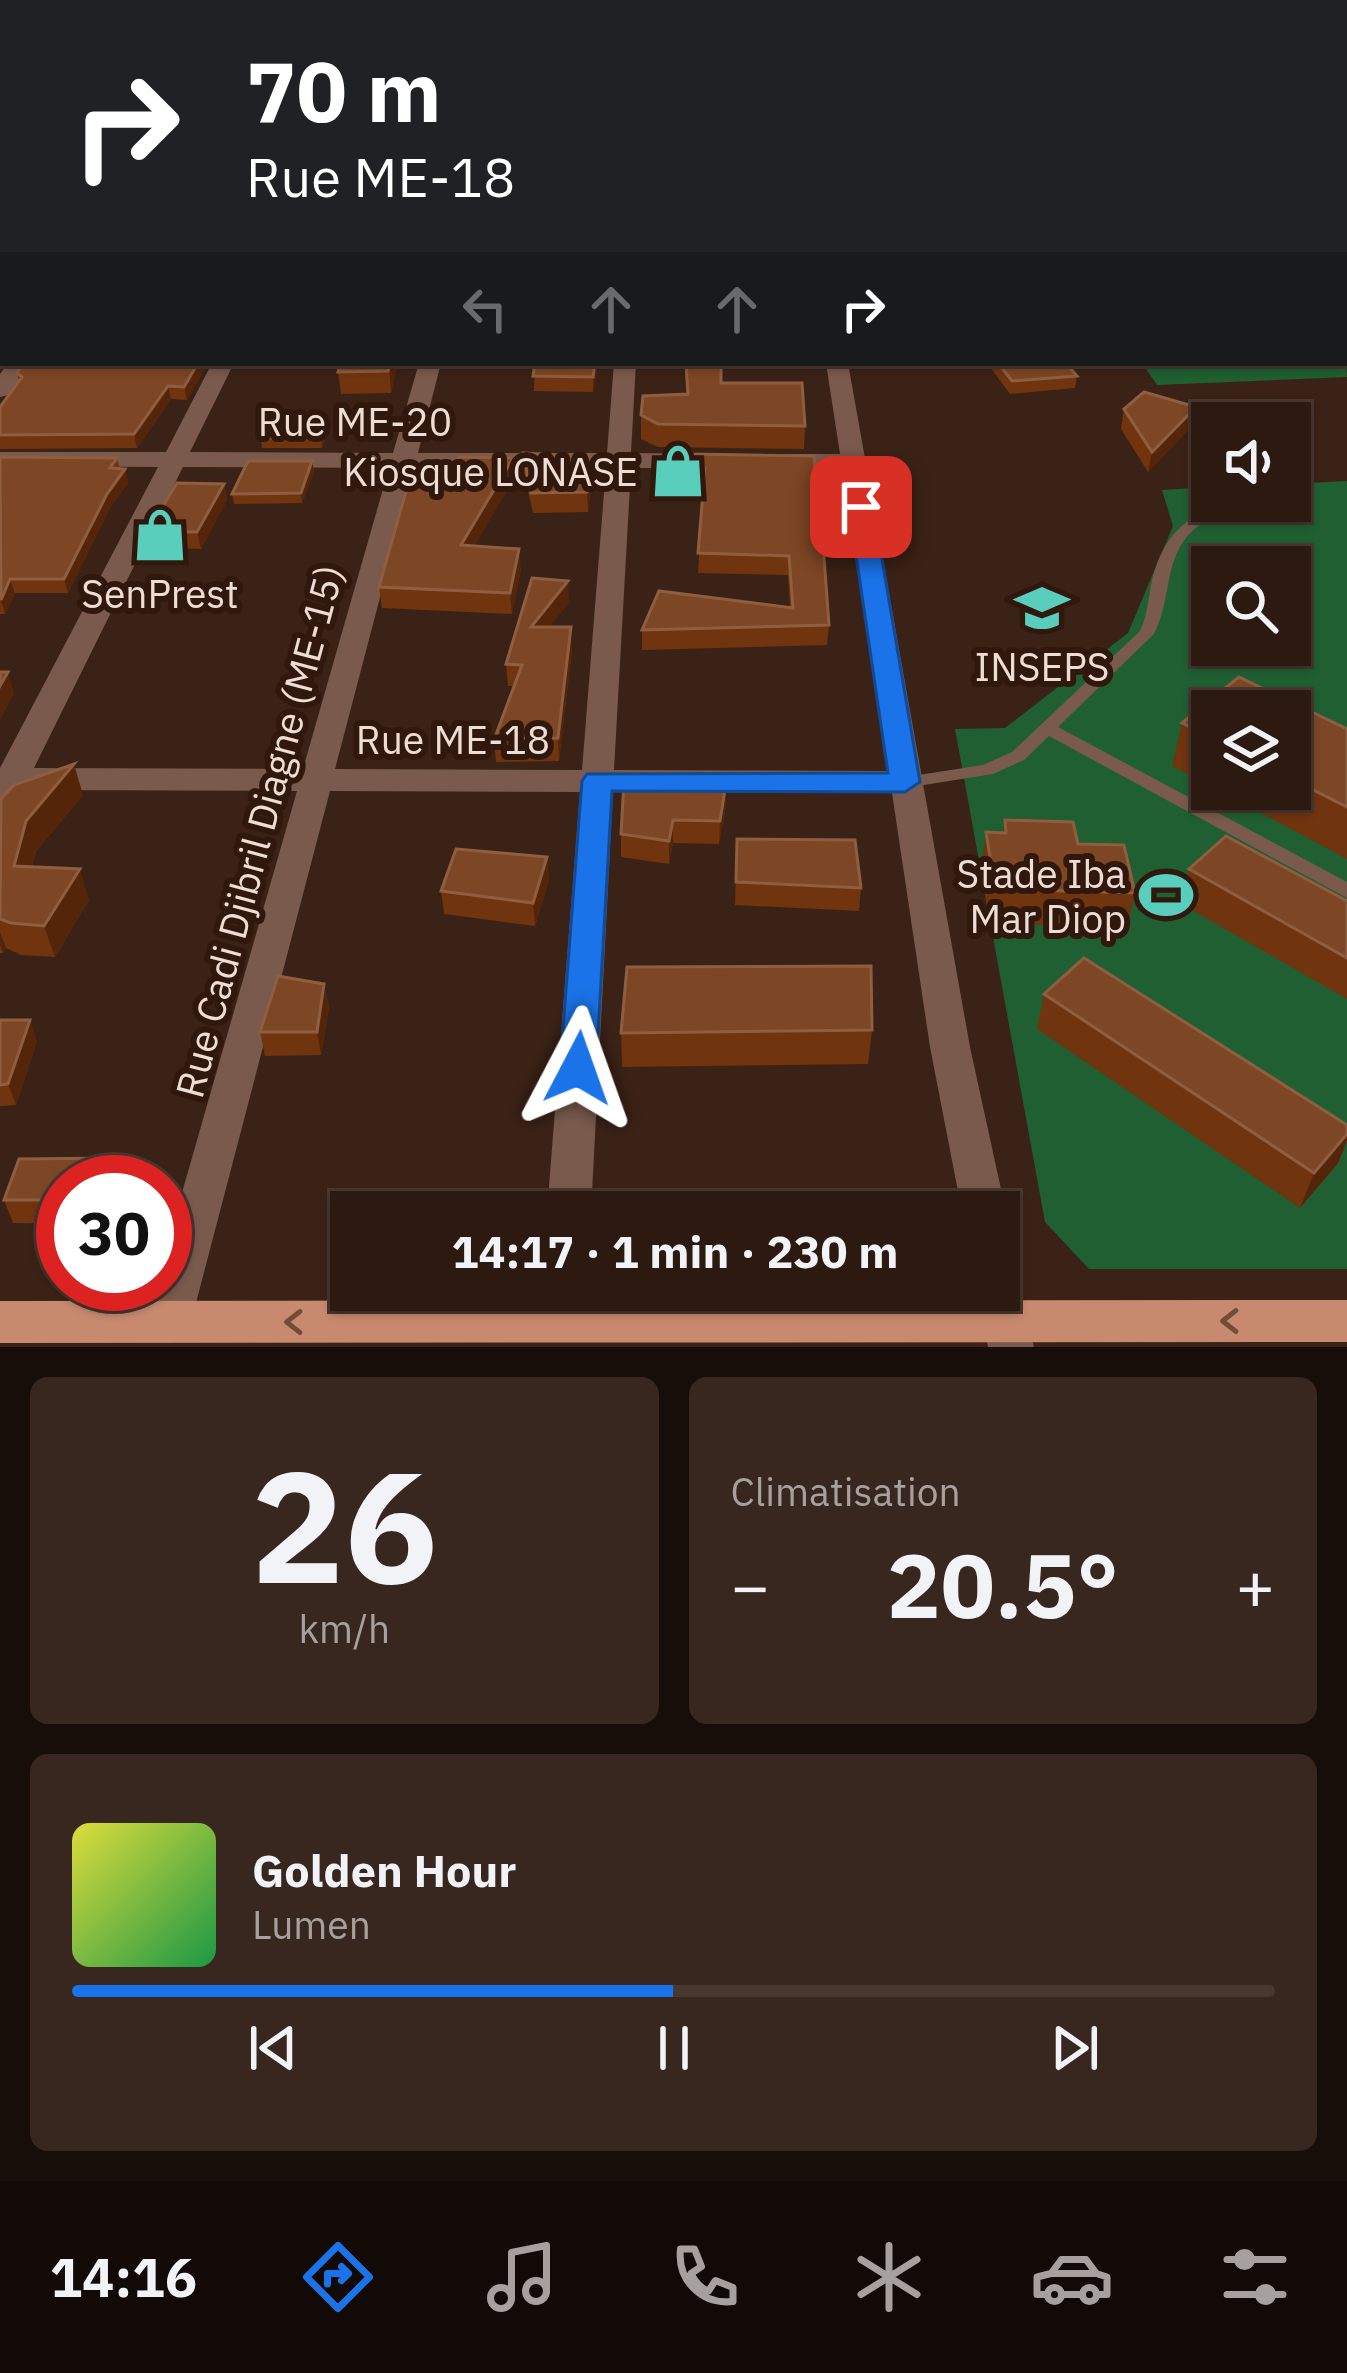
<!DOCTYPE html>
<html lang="fr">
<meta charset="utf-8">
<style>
:root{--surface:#2c1a10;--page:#38271e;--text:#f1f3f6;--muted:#a6a19f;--line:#483830;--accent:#1a73e8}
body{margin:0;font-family:"IBM Plex Sans",sans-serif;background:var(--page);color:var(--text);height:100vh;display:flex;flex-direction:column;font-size:45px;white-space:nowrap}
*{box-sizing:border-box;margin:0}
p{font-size:39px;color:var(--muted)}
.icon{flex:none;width:66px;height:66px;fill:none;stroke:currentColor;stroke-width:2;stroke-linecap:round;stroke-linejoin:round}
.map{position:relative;height:1347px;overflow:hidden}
.details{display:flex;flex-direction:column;gap:30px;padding:30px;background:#180e09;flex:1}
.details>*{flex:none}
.banner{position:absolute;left:0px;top:0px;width:1347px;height:366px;box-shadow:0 3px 9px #0004,0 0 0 3px var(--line);background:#202124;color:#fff;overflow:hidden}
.tools{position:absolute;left:1191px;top:402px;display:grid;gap:24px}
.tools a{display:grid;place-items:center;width:120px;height:120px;border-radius:0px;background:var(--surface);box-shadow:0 3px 9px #0004,0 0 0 3px var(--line);font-size:60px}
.speed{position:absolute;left:36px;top:1155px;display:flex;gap:24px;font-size:60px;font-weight:700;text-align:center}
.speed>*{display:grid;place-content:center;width:156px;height:156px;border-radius:50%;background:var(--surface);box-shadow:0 3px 9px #0004,0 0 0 3px var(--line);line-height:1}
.speed .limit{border:18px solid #d22;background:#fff;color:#111}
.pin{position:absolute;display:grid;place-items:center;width:102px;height:102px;color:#fff;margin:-51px;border-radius:24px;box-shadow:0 6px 18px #0006}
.me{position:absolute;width:132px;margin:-66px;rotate:4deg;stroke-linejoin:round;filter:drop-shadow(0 0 9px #0008)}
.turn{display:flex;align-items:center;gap:42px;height:252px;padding:0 48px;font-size:54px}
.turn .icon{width:156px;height:156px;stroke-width:2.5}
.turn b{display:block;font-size:84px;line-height:102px}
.lanes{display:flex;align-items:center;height:114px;padding:0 48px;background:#0003;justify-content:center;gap:60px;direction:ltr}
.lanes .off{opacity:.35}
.big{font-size:90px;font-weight:800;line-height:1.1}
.details .card{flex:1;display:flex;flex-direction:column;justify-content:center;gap:18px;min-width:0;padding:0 42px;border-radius:18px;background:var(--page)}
.details .dial{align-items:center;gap:0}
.dial b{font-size:156px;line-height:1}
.song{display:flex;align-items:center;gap:36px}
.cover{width:144px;height:144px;border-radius:18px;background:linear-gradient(135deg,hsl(60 70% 55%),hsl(140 70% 35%))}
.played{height:12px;border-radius:6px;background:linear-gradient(90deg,var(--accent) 50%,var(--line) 50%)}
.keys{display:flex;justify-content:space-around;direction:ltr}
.heat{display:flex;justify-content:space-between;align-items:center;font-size:66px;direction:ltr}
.details .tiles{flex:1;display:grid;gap:30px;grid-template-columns:1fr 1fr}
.card:last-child{grid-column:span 2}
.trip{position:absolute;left:330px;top:1191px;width:690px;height:120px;border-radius:0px;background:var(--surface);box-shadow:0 3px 9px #0004,0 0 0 3px var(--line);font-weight:800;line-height:120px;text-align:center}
.menu{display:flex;height:192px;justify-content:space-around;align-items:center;background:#120a06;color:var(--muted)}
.menu .icon{width:84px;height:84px}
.menu .current{color:var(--accent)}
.menu b{font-size:54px;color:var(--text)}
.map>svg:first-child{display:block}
.green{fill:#1f5f32;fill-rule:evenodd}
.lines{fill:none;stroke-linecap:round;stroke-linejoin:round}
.path{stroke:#7c665b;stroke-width:3;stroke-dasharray:3 4.5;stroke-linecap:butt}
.service{fill:#795a4d;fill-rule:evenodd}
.minor{fill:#795a4d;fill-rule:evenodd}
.tertiary{fill:#795a4d;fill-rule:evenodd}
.primary{fill:#c88a6f;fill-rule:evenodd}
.wall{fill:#70340f}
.shaded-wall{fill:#552509}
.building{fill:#7d4624;stroke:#8f5e40;stroke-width:3}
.oneway{stroke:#744b39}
.route{fill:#1a73e8;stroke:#114b97;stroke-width:3}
.labels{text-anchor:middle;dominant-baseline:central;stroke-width:12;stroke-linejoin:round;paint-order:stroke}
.street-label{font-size:39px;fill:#eeddd5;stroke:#30180d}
.poi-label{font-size:39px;fill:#eeddd5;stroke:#30180d;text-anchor:end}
</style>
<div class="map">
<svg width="1347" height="1347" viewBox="0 0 1347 1347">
<rect width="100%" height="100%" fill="#3b2216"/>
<path class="green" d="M1344 316 1347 377 1157 385 1142 363H1344Z
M1347 481V1269H1089L1045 1222 955 729 1005 728 1128 633 1173 526 1162 490 1212 487V501H1290V484ZM1212 567H1290V645H1212ZM1212 711H1290V789H1212Z"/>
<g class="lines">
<path class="path" d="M264 3 272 0"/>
<path class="service" d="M1344 116H1347V122H1344Z
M1344 129 1347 130V136L1344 135Z
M1344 156H1347V162H1344Z
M1344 191 1347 192V200L1344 199Z
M1233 501H1255C1240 510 1219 513 1203 523 1161 549 1174 597 1154 634L1058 727 1347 882V898L1049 736 1024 760 993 774 905 788 899 786 896 782 899 778 983 765 1012 752 1140 631C1147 616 1148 601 1151 585 1162 535 1185 515 1233 501Z"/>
<path class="minor" d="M119 0H148L151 3H122Z
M772 0H786V3H772Z
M800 0H833L836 3H803Z
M1071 0H1085V3H1071Z
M1214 0H1228L1229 3H1215Z
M1344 234H1347V246H1344Z
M8 363H31L8 395 0 397V374Z
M212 363H234L190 452 393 453 419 363H441L418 453H607L614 363H636L631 453 726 454 738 461 726 468H631L614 770 888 771 842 468H774L762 461 774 454H840L826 363H848L970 1047 1006 1212 999 1225V1212H962L930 1047 892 793 613 792 591 1212H547L580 792 330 791 191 1322 184 1337 168 1343 152 1337 145 1322 156 1284H165V1252L297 791 23 790 12 811 0 814V768L158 467 0 466V452H166ZM183 467 389 468 303 769 34 768ZM414 468H606L582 770 335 769Z
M999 1265 1015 1271 1034 1347H988L977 1290H999Z"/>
<path class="tertiary" d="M436 0H466L469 3H439Z
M484 0H515L518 3H487Z
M1344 120 1347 121V131L1344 130Z"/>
<path class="primary" d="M1347 1300V1342L0 1343V1301Z"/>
</g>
<path class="wall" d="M1344 41 1347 42V103L1344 102Z
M24 363H208L187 400 171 399 137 448 0 449V407L19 381 17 373Z
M535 363H598L593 392 534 391Z
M685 363 805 426 804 449 658 447 641 439V415L686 394Z
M987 363H1066L1077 376 1075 388 1010 394Z
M397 366 391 393 341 394 338 372Z
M1196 407 1192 426 1148 472 1121 429 1124 409Z
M325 426 326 436 322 448H262L261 438Z
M523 453 592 477 588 512 533 513 524 473Z
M689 454 818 503 830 530 829 549H823L829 625 827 645 642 650V630L790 608 788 575 698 573 703 487H689Z
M0 457 117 458 120 469H125L128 483 110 508 68 593H15L5 614H0Z
M513 458 514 478 474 546 521 569 512 614 382 608 379 587 454 485Z
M312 461 314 472 302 503 234 504 232 494Z
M224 484 227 500 201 549 152 547 148 531Z
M569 602 549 627 572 649 559 761 496 762 494 740 514 686H508L506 664Z
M1239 677 1347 729V859L1216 789H1290V711H1212V787L1172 766 1182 723Z
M83 795 36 851 32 867 89 900 55 957 21 955 6 948 3 953H0V802Z
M726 806 719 844 673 843 669 864 621 857V834Z
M1005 820 1078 844 1135 893 1127 928 989 923 981 866 986 832 1003 833Z
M737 839 861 888 859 911 735 905Z
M547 857 549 880 535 926 444 914 441 891Z
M1189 869 1347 901V999L1180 903Z
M324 984 329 1007 321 1055 265 1056 260 1032Z
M1044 994 1347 1125V1141L1338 1163 1300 1208 1037 1029Z
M0 1020 37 1041 16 1105 0 1106Z
M872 1030 868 1064 622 1067 621 1033Z
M63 1182V1224L13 1223 4 1200Z"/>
<path class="shaded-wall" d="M749 0H769L765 3H745Z
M937 0H956L952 3H932Z
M198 363H208L187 400 184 387Z
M389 363H397V366L391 393Z
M595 363H598L593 392V377Z
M168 386 171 399 137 448 134 434Z
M1196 407 1192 426 1148 472 1152 452Z
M325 426 326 436 322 448 321 438Z
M591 457 592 477 588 512 587 492Z
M513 458 514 478 463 566 461 545Z
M312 461 314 472 302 503 301 493Z
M125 469 128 483 110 508 68 593 64 579 107 494Z
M224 484 227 500 201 549 197 532Z
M519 549 521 569 512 614 510 593Z
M10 579 15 593 5 614 1 600Z
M568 581 569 602 532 649 531 627Z
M571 627 572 649 559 761 558 738Z
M8 672 14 694 0 720V686Z
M74 764 83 795 36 851 24 897 14 866 26 821Z
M726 783V806L719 844 720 821Z
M673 820V843L669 864V841Z
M547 857 549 880 535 926 533 903Z
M80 869 89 900 55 957 44 926Z
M0 932 6 948 3 953 0 945Z
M324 984 329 1007 321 1055 317 1032Z
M30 1020 37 1041 16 1105 8 1084Z
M1347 1134V1141L1338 1163 1300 1208 1314 1173Z
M113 1158 120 1182H105Z"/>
<path class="building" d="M0 0H60L57 2H80L3 3V11H0Z
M542 0H749L745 3H536Z
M842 0H937L932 3H837Z
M3 17V64H0V27Z
M1344 41 1347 42V74H1344Z
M0 80H3V114H0Z
M0 130H3V147L0 148Z
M3 153V256L0 245V164Z
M24 363H198L184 387 168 386 134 434 0 435V407L22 377 17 373Z
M341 363H390L388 371 338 372Z
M535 363H595L593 377 533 376Z
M686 363H721V383H802L805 426 658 424 641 415 643 396 688 394Z
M998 363H1066L1077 376 1012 381Z
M1144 392 1196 407 1152 452 1124 409Z
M269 422 325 426 321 438H261Z
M523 453 591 457 587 492 531 493Z
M689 454 814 456 818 503 825 502 830 530H822L829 625 642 630 659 591 793 608 789 556 698 553 705 468H689Z
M0 457 117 458 110 468 125 469 107 494 64 579H10L1 600Z
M459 457 513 458 461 545 519 549 510 593 379 587 408 484 454 485Z
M248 461H312L301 493 232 494Z
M177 483 224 484 197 532 148 531Z
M532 578 568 581 531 627H571L558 738 494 740 522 665 506 664Z
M0 672H8L0 686Z
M1239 677 1347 729V807L1290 778V711H1212V738L1182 723Z
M74 764 26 821 14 866 80 869 44 926 11 923 0 919 1 799 14 785Z
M624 781 726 783 720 821 673 820 669 841 621 834Z
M1005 820 1073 822 1078 844 1124 845 1135 893 995 889 986 832 1006 833Z
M1226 836 1347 901V958L1189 869Z
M737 839 855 840 861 888 736 882Z
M456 849 547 857 533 903 441 891Z
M1084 958 1347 1125V1134L1314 1173 1044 994Z
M871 966 872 1030 621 1033 627 967Z
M278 976 324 984 317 1032H260Z
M0 1020H30L8 1084 0 1085Z
M113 1158 105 1182H63V1200H4L19 1159Z"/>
<defs><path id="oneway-chevron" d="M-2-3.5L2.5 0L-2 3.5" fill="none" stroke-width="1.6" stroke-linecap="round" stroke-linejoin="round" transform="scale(3)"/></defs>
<g class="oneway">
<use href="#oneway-chevron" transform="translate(1230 1321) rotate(180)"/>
<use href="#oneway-chevron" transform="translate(294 1322) rotate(-180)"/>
</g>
<path class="route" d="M861 500 873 507 920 782 905 792 612 791 596 1068 591 1078 578 1083 566 1078 560 1068 582 781 587 774 888 773 849 507Z"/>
<defs>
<symbol id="shop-bare" viewBox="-9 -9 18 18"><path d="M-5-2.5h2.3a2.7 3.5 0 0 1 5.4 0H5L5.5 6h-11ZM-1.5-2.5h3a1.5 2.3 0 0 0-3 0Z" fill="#5acebd" stroke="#30180d" stroke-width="2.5" paint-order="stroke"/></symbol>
<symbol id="university-bare" viewBox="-9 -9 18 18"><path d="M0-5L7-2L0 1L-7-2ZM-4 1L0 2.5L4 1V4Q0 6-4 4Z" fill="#5acebd" stroke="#30180d" stroke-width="2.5" paint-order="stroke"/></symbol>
<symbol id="stadium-bare" viewBox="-9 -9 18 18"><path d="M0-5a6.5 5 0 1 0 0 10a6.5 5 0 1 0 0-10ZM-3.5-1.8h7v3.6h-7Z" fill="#5acebd" stroke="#30180d" stroke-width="2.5" paint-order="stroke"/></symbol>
</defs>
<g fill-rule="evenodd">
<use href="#shop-bare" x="640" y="433" width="76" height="76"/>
<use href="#shop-bare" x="122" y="497" width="76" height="76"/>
<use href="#university-bare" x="1004" y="570" width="76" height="76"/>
<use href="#stadium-bare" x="1128" y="857" width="76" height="76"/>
</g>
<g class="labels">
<g class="street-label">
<text x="355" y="421">Rue ME-20</text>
<text x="453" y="739">Rue ME-18</text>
<text transform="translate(259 831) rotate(-75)">Rue Cadi Djibril Diagne (ME-15)</text>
</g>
<g class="poi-label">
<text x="638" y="471">Kiosque LONASE</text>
<text x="160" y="593" text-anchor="middle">SenPrest</text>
<text x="1042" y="666" text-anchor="middle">INSEPS</text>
<text x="1126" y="873">Stade Iba<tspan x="1126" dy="45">Mar Diop</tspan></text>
</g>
</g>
</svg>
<div class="tools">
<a><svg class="icon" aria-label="sound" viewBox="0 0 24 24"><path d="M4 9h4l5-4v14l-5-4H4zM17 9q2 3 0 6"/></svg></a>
<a><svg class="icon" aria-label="search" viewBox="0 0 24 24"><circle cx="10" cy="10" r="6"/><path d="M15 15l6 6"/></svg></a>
<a><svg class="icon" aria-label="layers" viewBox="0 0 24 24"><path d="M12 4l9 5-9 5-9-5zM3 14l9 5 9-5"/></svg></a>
</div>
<div class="speed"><div class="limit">30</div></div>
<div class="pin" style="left:861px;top:507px;background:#d93025"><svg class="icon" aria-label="arrive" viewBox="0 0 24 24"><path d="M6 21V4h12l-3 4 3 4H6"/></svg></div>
<svg class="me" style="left:578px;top:1068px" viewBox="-20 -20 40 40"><path d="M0-17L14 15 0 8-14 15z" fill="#1a73e8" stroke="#fff" stroke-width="4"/></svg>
<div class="trip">14:17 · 1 min · 230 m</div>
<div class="banner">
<div class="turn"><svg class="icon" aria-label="right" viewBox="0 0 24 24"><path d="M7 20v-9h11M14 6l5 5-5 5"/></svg><div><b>70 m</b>Rue ME-18</div></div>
<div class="lanes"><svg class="icon off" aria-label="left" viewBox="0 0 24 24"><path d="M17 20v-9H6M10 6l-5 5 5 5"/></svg><svg class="icon off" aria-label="ahead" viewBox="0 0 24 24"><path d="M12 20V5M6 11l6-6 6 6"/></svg><svg class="icon off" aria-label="ahead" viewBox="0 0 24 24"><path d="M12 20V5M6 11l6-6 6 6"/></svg><svg class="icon" aria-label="right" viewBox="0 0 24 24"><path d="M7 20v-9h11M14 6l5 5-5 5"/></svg></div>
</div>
</div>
<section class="details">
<div class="tiles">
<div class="card dial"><b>26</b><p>km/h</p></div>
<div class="card"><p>Climatisation</p>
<div class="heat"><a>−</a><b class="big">20.5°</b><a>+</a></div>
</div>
<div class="card">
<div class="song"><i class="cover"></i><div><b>Golden Hour</b><p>Lumen</p></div></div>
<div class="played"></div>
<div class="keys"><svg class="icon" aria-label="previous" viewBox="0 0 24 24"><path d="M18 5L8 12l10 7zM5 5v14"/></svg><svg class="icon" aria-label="pause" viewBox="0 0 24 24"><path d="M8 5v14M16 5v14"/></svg><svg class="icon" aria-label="next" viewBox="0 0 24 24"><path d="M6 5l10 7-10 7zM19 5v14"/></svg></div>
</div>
</div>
</section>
<nav class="menu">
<b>14:16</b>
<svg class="icon current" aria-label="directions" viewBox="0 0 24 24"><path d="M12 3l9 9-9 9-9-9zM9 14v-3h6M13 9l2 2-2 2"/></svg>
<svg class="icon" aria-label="music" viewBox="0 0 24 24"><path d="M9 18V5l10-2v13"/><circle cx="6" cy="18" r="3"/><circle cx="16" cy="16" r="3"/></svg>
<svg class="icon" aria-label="phone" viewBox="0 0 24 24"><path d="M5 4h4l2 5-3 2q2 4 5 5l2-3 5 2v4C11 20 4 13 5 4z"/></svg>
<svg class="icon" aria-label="climate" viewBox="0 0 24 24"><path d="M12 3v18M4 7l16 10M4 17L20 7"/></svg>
<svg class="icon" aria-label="car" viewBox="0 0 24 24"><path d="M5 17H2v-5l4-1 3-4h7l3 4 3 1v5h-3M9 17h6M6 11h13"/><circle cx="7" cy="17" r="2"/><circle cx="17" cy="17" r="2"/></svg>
<svg class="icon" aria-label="filters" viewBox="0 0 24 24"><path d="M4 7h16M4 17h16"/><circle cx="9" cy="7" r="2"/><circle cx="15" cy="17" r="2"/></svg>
</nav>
